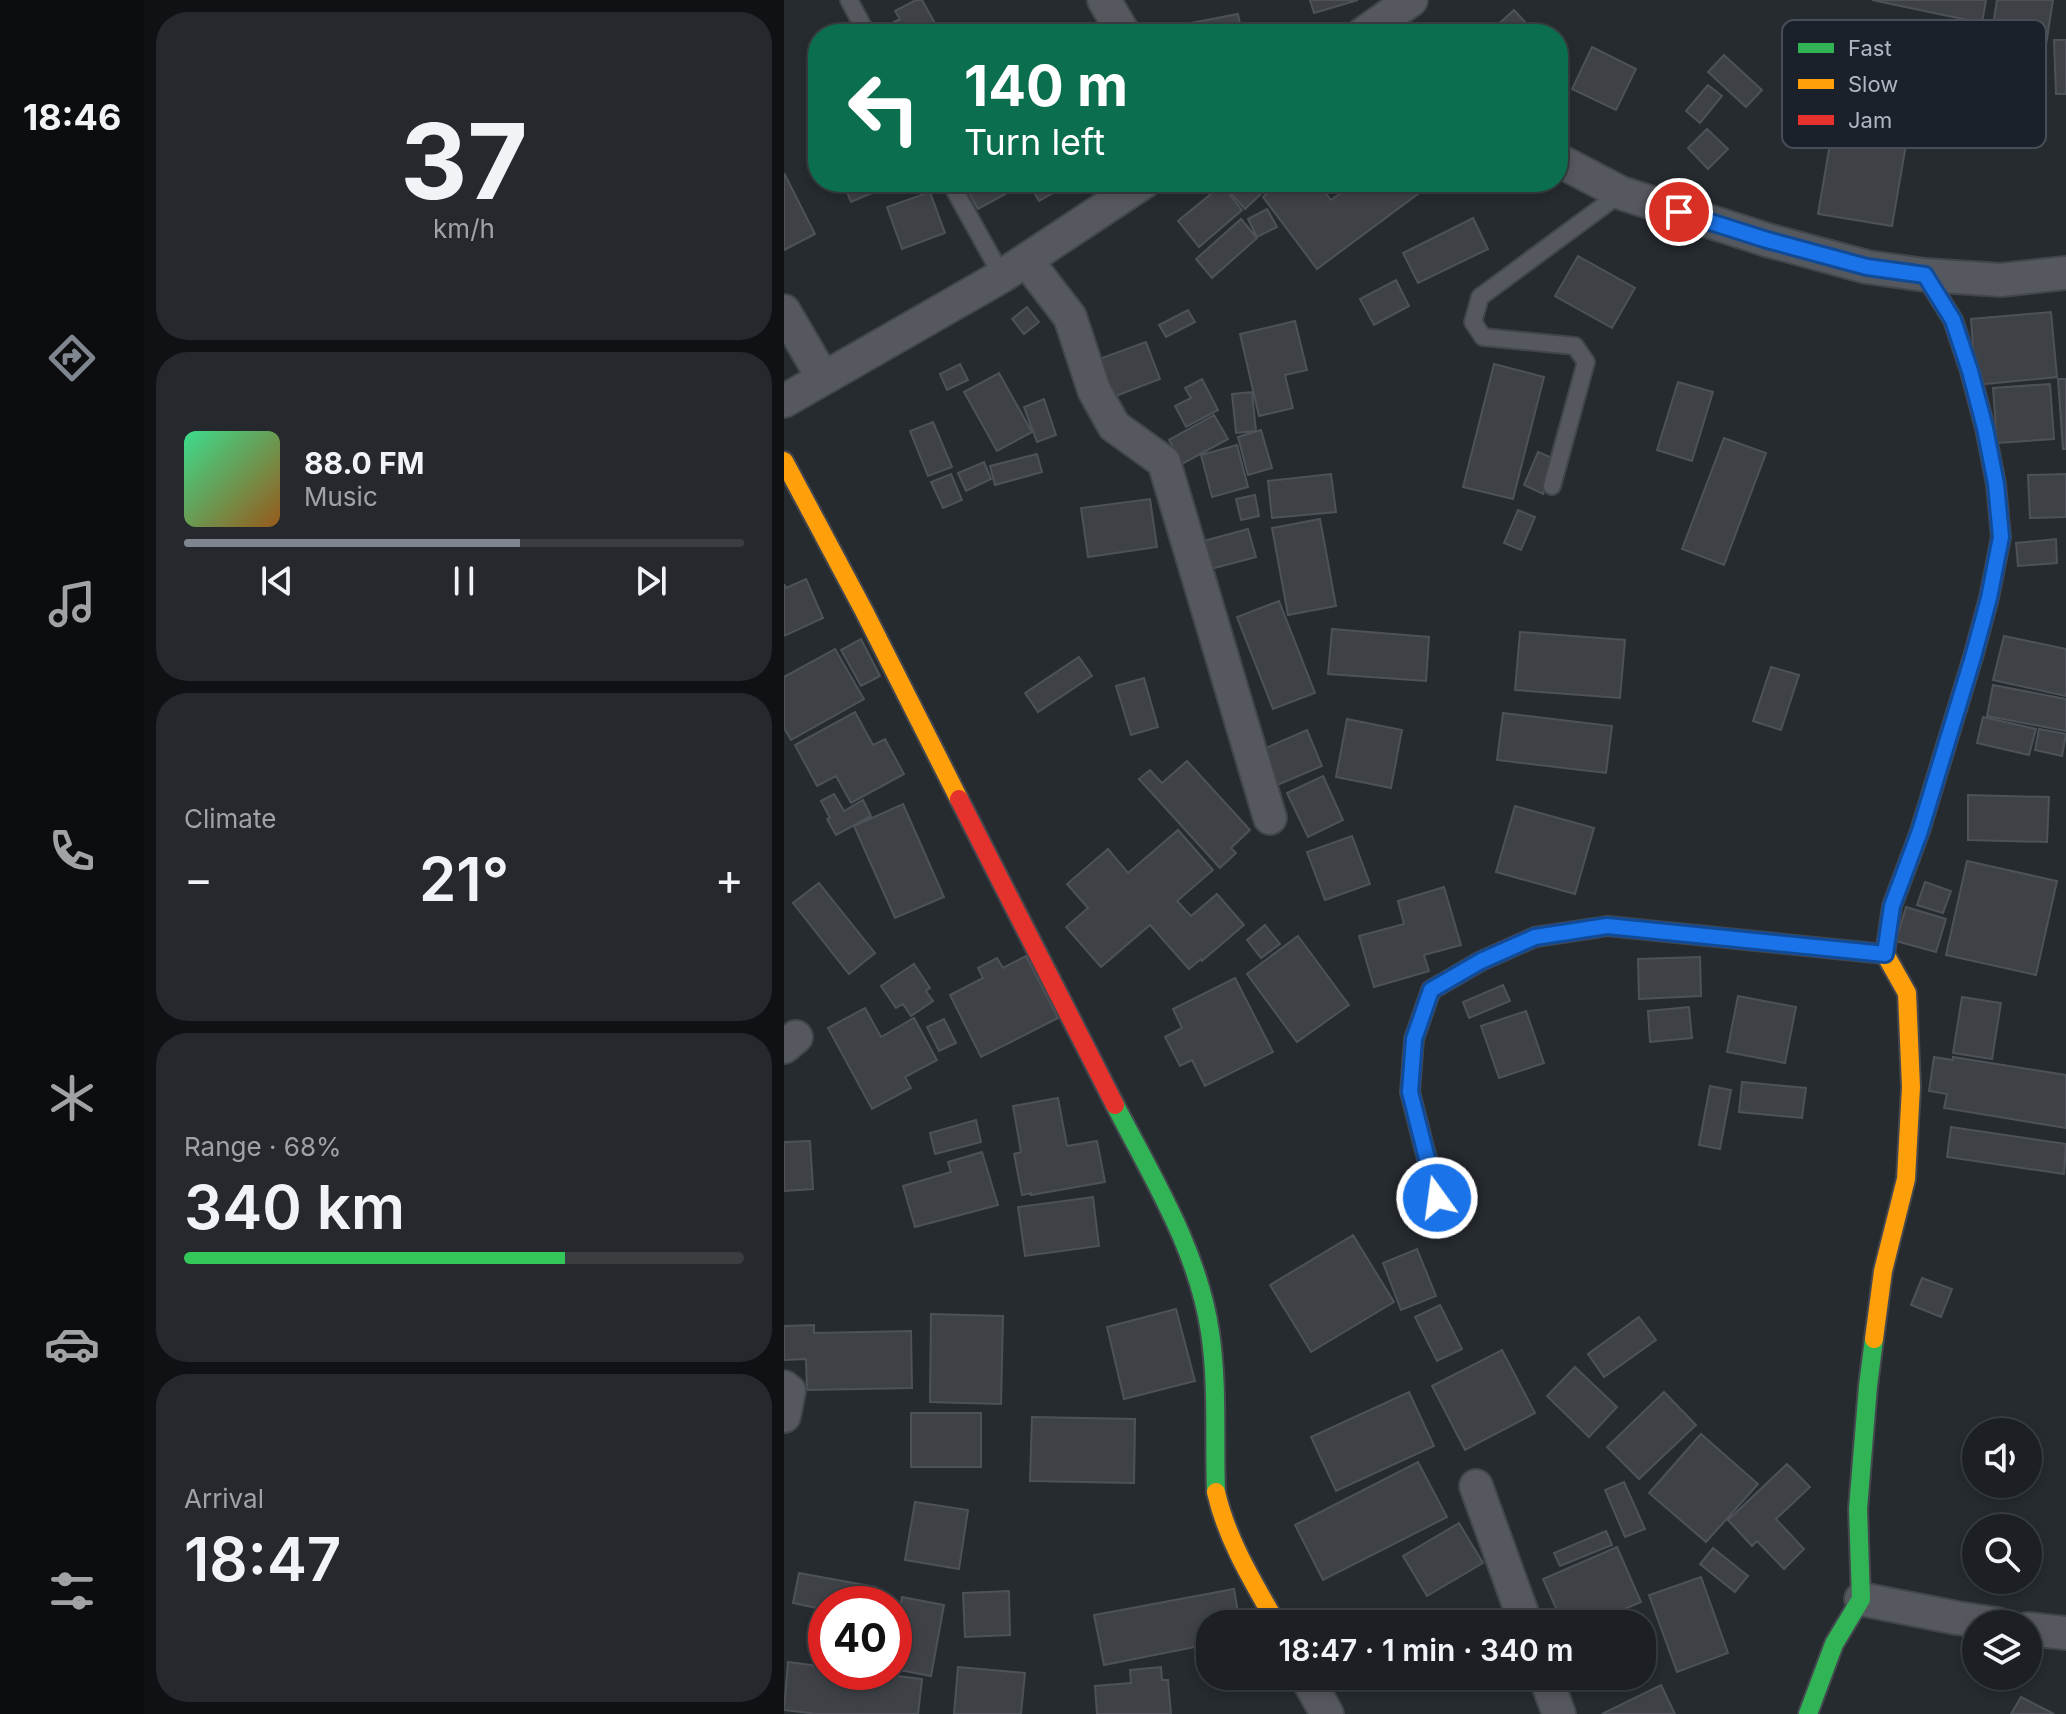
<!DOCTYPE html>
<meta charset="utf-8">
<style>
:root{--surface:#1c2024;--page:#25282c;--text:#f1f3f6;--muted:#a0a3a6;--line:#3a3e41;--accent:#80868f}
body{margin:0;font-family:Inter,sans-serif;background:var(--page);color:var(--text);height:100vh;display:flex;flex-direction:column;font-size:30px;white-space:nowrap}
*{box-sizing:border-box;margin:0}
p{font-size:26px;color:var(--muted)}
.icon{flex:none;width:44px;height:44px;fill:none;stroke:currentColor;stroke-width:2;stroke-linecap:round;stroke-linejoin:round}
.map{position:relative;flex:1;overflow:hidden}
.panel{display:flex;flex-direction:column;gap:12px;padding:12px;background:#0f1214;width:640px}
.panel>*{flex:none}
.top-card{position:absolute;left:24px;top:24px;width:760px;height:168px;border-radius:32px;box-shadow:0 4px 12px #0003,0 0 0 2px var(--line);background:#0b6e4f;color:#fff;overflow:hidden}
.fabs{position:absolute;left:1178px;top:1418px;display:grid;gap:16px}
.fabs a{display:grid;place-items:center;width:80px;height:80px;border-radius:50%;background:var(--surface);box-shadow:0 4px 12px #0003,0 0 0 2px var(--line);font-size:40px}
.speed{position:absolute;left:24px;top:1586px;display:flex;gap:16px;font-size:40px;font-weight:700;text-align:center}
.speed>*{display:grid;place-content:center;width:104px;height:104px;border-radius:50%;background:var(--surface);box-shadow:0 4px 12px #0003,0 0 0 2px var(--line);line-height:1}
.speed .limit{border:12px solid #d22;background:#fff;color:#111}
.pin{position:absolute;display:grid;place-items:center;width:68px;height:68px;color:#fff;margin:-34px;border:4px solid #fff;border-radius:50%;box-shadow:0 2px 8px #0007}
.me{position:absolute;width:88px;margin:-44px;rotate:346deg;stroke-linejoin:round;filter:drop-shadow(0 0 6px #0008)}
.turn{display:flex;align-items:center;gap:28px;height:168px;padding:0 24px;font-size:36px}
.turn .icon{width:104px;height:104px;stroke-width:2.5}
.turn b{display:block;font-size:56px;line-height:68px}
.big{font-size:60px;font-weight:600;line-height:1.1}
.panel .tile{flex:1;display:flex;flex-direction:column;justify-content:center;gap:12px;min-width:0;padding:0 28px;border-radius:32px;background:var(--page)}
.panel .dial{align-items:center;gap:0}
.dial b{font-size:104px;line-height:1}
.song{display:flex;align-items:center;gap:24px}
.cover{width:96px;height:96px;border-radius:12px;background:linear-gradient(135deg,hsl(150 70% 55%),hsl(30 70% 35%))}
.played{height:8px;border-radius:4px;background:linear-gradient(90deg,var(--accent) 60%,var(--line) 60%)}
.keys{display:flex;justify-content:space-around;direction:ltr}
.heat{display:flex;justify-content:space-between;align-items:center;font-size:44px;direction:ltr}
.charge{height:12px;border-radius:6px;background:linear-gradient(90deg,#34c759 68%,var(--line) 0)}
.trip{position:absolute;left:412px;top:1610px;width:460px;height:80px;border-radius:32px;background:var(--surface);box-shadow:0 4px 12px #0003,0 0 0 2px var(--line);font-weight:600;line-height:80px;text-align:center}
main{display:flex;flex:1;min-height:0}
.tabs{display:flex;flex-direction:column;width:144px;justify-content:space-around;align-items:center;background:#0b0d0e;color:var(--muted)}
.tabs .icon{width:56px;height:56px}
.tabs .on{color:var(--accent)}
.tabs b{font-size:36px;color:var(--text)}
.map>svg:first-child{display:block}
.building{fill:#3e4247;stroke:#4e5258;stroke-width:2}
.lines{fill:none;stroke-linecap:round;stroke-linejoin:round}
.lane-casing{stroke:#42464a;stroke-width:20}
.street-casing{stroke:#42464a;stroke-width:36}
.fast-casing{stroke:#44474d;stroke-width:22}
.slow-casing{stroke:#44474d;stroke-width:22}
.jam-casing{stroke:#44474d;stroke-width:22}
.lane{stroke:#55595f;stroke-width:16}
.street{stroke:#55595f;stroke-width:32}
.fast{stroke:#30b455;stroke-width:18}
.slow{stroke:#ff9f0a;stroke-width:18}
.jam{stroke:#e5322d;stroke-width:18}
.route-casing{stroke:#114b97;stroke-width:20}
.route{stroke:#1a73e8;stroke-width:14}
.key{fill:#1b212a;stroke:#484e58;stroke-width:2}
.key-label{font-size:22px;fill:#b0b7c2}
</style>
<main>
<nav class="tabs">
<b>18:46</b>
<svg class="icon on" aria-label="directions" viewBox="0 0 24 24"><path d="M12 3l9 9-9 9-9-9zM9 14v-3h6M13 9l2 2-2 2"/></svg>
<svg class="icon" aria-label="music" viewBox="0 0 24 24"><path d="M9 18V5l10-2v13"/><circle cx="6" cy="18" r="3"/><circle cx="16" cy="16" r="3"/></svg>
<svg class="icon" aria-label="phone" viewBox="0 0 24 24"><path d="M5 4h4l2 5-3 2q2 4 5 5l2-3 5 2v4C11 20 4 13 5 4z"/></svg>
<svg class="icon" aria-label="climate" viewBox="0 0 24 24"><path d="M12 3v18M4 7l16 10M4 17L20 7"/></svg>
<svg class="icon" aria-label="car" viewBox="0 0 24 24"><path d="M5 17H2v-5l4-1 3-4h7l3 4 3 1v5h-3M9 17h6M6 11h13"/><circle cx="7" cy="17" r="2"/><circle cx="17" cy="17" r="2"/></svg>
<svg class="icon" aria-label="filters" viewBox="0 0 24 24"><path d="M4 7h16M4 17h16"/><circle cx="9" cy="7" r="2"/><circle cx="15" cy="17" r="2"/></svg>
</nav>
<section class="panel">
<div class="tile dial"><b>37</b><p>km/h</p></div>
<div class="tile">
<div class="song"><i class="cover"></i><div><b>88.0 FM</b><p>Music</p></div></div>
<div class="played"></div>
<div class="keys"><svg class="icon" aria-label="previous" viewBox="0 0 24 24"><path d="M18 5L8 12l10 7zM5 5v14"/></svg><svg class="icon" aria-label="pause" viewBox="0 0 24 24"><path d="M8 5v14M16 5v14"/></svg><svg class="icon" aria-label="next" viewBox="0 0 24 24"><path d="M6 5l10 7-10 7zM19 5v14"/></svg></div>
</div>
<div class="tile"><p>Climate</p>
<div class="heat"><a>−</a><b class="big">21°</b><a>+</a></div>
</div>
<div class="tile"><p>Range · 68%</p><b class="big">340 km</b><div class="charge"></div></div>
<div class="tile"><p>Arrival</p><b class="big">18:47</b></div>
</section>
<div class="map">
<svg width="1282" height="1714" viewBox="0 0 1282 1714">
<rect width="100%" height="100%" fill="#262b30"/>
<path class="building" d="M132 0H138L157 34H94L92 31 116 19 111 11Z
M526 0H574L530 13Z
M1088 0H1202L1198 23Z
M1213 0H1269L1252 109 1197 101Z
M730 10 752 34H713L709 29Z
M454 14 458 34H383L381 28Z
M1064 39 1138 51 1108 226 1034 214Z
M1270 40H1282V94H1272Z
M808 47 852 69 832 110 788 89Z
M940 55 978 90 962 107 924 72Z
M924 85 938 96 916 123 902 111Z
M923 129 944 149 924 169 904 148Z
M0 173 31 234 0 250Z
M59 182H87L91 192 67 202Z
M179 182H236L238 185 194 209Z
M244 182H288L255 201Z
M455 182H468L478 193 461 209 445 191Z
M499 182H533L547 200 572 182H650L533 269 479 197Z
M438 185 458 210 415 247 394 221Z
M146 192 161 233 118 249 103 207Z
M483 209 493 227 473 237 464 219Z
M689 218 704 249 634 283 619 253Z
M457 219 473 238 428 278 412 259Z
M794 256 851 288 828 328 771 296Z
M612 280 625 306 590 325 576 299Z
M243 307 255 322 240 334 228 319Z
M404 310 411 322 382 337 375 325Z
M1267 312 1273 377 1192 385 1187 319Z
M511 321 523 370 501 375 509 408 475 416 456 334Z
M362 342 376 379 319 401 304 363Z
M176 364 184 380 163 390 156 374Z
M710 364 760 377 729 499 679 487Z
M215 373 248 432 213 451 180 392Z
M418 379 434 410 402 427 391 406 407 398 401 388Z
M1274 379H1282V449H1279Z
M894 382 929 392 908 461 873 450Z
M1266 384 1270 439 1213 443 1209 388Z
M468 392 472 431 452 433 448 394Z
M260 399 272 435 253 442 240 407Z
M430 415 444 439 398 464 385 440Z
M149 422 168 467 144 476 126 431Z
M477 430 488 468 464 475 454 437Z
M940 438 982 453 940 565 898 549Z
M453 445 464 487 428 497 417 455Z
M754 452 773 460 759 494 740 485Z
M253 454 258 472 211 485 206 466Z
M200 462 207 479 182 491 174 473Z
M167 474 178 500 159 508 147 482Z
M547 474 552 512 488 518 484 481Z
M1282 474V517L1246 518 1244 475Z
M471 495 475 516 457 520 452 499Z
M366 499 373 547 304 557 297 508Z
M734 510 751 517 737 550 720 543Z
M536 519 552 606 504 615 488 528Z
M464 529 472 557 419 571 412 543Z
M1272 539 1273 563 1234 566 1232 543Z
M22 579 39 618 0 636V584L2 588Z
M495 601 531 693 489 709 453 617Z
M548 629 645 637 642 681 544 674Z
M736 632 841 640 836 698 731 690Z
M1220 636 1282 649V696L1209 680Z
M77 639 96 676 77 686 57 650Z
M51 649 80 699 7 740 0 728V677Z
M295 657 308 676 254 712 241 693Z
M987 667 1015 675 997 730 969 721Z
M360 678 374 727 347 735 332 686Z
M1209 685 1282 699V731L1203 716Z
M71 712 89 745 101 739 120 774 67 803 52 776 33 786 11 745Z
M719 713 828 726 822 773 713 760Z
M1199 717 1252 729 1245 755 1193 743Z
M563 719 618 730 607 788 552 777Z
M1255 729 1282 734 1278 756 1251 750Z
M523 730 538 766 491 786 475 751Z
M403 761 466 830 447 848 452 853 436 868 355 779 366 770 378 783Z
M539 776 559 820 524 837 503 793Z
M50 794 60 811 79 800 87 816 52 835 43 819 46 818 37 801Z
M1184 795 1265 797 1263 842 1184 840Z
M119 804 160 897 111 918 70 826Z
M731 806 810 828 791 894 712 872Z
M394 830 429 870 393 901 407 916 433 894 460 925 418 961 417 959 405 969 366 925 317 967 282 927 304 908 283 884 324 849 344 873Z
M568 836 586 884 541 900 523 852Z
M1183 861 1273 881 1252 975 1162 955Z
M1141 882 1167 891 1159 913 1133 905Z
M35 883 91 953 65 974 9 903Z
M660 887 677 945 640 955 645 971 590 987 575 936 620 924 614 901Z
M1122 907 1162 919 1152 952 1112 941Z
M481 925 496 944 477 958 463 940Z
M514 936 565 1005 513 1042 463 974Z
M242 956 274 1018 197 1057 166 995 199 978 194 968 213 958 219 968Z
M916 957 917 996 855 999 854 959Z
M130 964 146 988 142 991 149 1001 127 1016 119 1004 112 1008 97 986Z
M451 978 489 1052 421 1086 408 1060 396 1066 381 1037 398 1028 389 1009Z
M719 985 726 1001 685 1018 679 1002Z
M954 996 1012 1007 1001 1063 943 1052Z
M1178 997 1217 1003 1208 1059 1169 1053Z
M905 1007 908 1038 866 1042 864 1011Z
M81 1008 97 1037 130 1018 153 1060 121 1077 127 1088 88 1109 44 1028Z
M742 1011 760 1063 715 1078 697 1026Z
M160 1019 172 1043 155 1051 143 1027Z
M1150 1057 1169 1060V1057L1282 1075V1128L1160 1108 1163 1094 1145 1091Z
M958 1082 1022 1088 1018 1118 955 1112Z
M926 1086 947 1090 936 1149 915 1145Z
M274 1098 283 1146 313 1141 321 1182 247 1195V1193L238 1195 230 1154 237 1152 229 1106Z
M192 1120 197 1142 151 1154 146 1133Z
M1167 1127 1282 1144 1280 1174 1163 1157Z
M26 1141 29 1189 0 1191V1142Z
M198 1152 214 1205 131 1227 119 1186 167 1172 164 1162Z
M309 1197 315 1246 241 1256 234 1207Z
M569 1235 610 1302 527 1352 486 1285Z
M633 1249 652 1296 617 1310 599 1263Z
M1138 1278 1168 1289 1157 1317 1127 1305Z
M656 1305 678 1349 653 1361 631 1317Z
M392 1309 411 1381 340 1399 323 1327Z
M147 1314 219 1316 217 1404 146 1402Z
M855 1317 872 1340 820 1377 804 1354Z
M30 1325V1333L127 1331 128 1388 23 1390 22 1359 0 1360V1326Z
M718 1350 751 1413 681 1450 648 1386Z
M791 1367 833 1407 805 1437 763 1396Z
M625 1392 650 1446 552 1491 527 1437Z
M880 1392 912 1425 855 1479 823 1447Z
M127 1413H197V1467H127Z
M248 1417 351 1419 350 1483 246 1481Z
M917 1434 974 1484 922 1542 865 1493Z
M634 1462 663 1517 539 1580 511 1525Z
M1003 1464 1026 1487 992 1519 1020 1549 1000 1569 973 1541 968 1546 944 1520Z
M840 1482 861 1529 841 1537 821 1490Z
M131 1502 184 1510 175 1569 121 1560Z
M675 1523 699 1563 643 1596 619 1556Z
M822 1531 828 1545 776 1566 770 1553Z
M833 1547 857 1602 806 1624H779L759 1579Z
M929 1548 964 1576 951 1592 916 1564Z
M15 1573 92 1587 89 1604H42V1610L9 1603Z
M917 1577 944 1653 893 1672 865 1595Z
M450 1589 456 1624H426V1644L320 1665 310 1615Z
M225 1591 226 1635 181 1637 179 1593Z
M118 1597 160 1605 147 1676 110 1669V1645Z
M4 1662 42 1667V1672H82L138 1679 134 1714H34L0 1710Z
M174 1667 241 1673 237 1714H170Z
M377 1667 378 1680H384L387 1714H313L311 1686 347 1683 346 1670Z
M877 1685 891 1714H818Z
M1237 1697 1270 1714H1227Z"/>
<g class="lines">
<defs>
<path id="lane" d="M65 0 83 34
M166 182 218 276
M768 486 802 362 791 346 699 337 689 322 696 297 837 193"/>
<path id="street" d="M320 0 340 34
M579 34 627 0
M774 160 837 193 983 240 1083 267 1141 275 1217 280 1282 273
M243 261 286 317 310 390 330 426 380 462 486 818
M0 311 39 378
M0 401 218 276 360 182
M0 1047 12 1037
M0 1387 5 1391 0 1416
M692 1486 742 1624
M1077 1599 1173 1618 1213 1624
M1244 1629 1282 1633
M522 1676 543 1714
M761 1676 775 1714"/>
<path id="fast" d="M1126 858 1136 831 1189 657 1205 598 1217 537 1212 484 1201 428 1186 371 1169 320 1141 275
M331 1105C368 1177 414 1250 426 1332 434 1385 430 1439 432 1492
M653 1198 626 1092 630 1039 647 990 697 961 751 937 811 928
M1024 1714 1050 1644 1077 1599 1074 1509 1084 1386 1090 1339"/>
<path id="slow" d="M0 461 80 611 175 799
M811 928 823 926 1101 954
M1090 1339 1099 1271 1122 1179 1127 1087 1123 993 1101 954 1108 906 1126 858
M432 1492C443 1540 469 1582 493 1624"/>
<path id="jam" d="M175 799 331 1105"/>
</defs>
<use href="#lane" class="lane-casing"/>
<use href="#street" class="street-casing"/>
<use href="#fast" class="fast-casing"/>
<use href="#slow" class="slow-casing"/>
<use href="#jam" class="jam-casing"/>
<use href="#lane" class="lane"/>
<use href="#street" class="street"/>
<use href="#fast" class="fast"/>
<use href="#slow" class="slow"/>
<use href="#jam" class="jam"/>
</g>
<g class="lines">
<defs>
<path id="route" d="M653 1198 626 1092 630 1039 647 990 697 961 751 937 823 926 1101 954 1108 906 1136 831 1189 657 1205 598 1217 537 1212 484 1201 428 1186 371 1169 320 1141 275 1083 267 983 240 895 212"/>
</defs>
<use href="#route" class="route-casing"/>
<use href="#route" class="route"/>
</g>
<rect x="998" y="20" width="264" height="128" rx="12" class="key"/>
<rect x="1014" y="43" width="36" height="10" fill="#30b455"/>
<rect x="1014" y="79" width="36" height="10" fill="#ff9f0a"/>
<rect x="1014" y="115" width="36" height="10" fill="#e5322d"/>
<g class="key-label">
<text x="1064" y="56">Fast</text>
<text x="1064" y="92">Slow</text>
<text x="1064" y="128">Jam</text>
</g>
</svg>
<div class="fabs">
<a><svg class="icon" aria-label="sound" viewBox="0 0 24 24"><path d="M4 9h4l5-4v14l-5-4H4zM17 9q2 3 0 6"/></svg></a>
<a><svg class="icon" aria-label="search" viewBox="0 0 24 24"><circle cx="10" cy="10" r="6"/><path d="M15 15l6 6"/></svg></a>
<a><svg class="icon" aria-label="layers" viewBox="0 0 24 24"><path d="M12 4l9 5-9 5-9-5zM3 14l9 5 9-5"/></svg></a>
</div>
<div class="speed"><div class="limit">40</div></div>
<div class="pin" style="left:895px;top:212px;background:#d93025"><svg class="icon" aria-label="arrive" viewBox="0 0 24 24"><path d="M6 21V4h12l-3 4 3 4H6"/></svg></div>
<svg class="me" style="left:653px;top:1198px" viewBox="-20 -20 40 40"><circle r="17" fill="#1a73e8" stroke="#fff" stroke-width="3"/><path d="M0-11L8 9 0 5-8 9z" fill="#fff"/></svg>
<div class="trip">18:47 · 1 min · 340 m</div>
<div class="top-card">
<div class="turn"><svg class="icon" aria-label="left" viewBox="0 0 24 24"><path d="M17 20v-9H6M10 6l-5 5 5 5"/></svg><div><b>140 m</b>Turn left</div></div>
</div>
</div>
</main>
